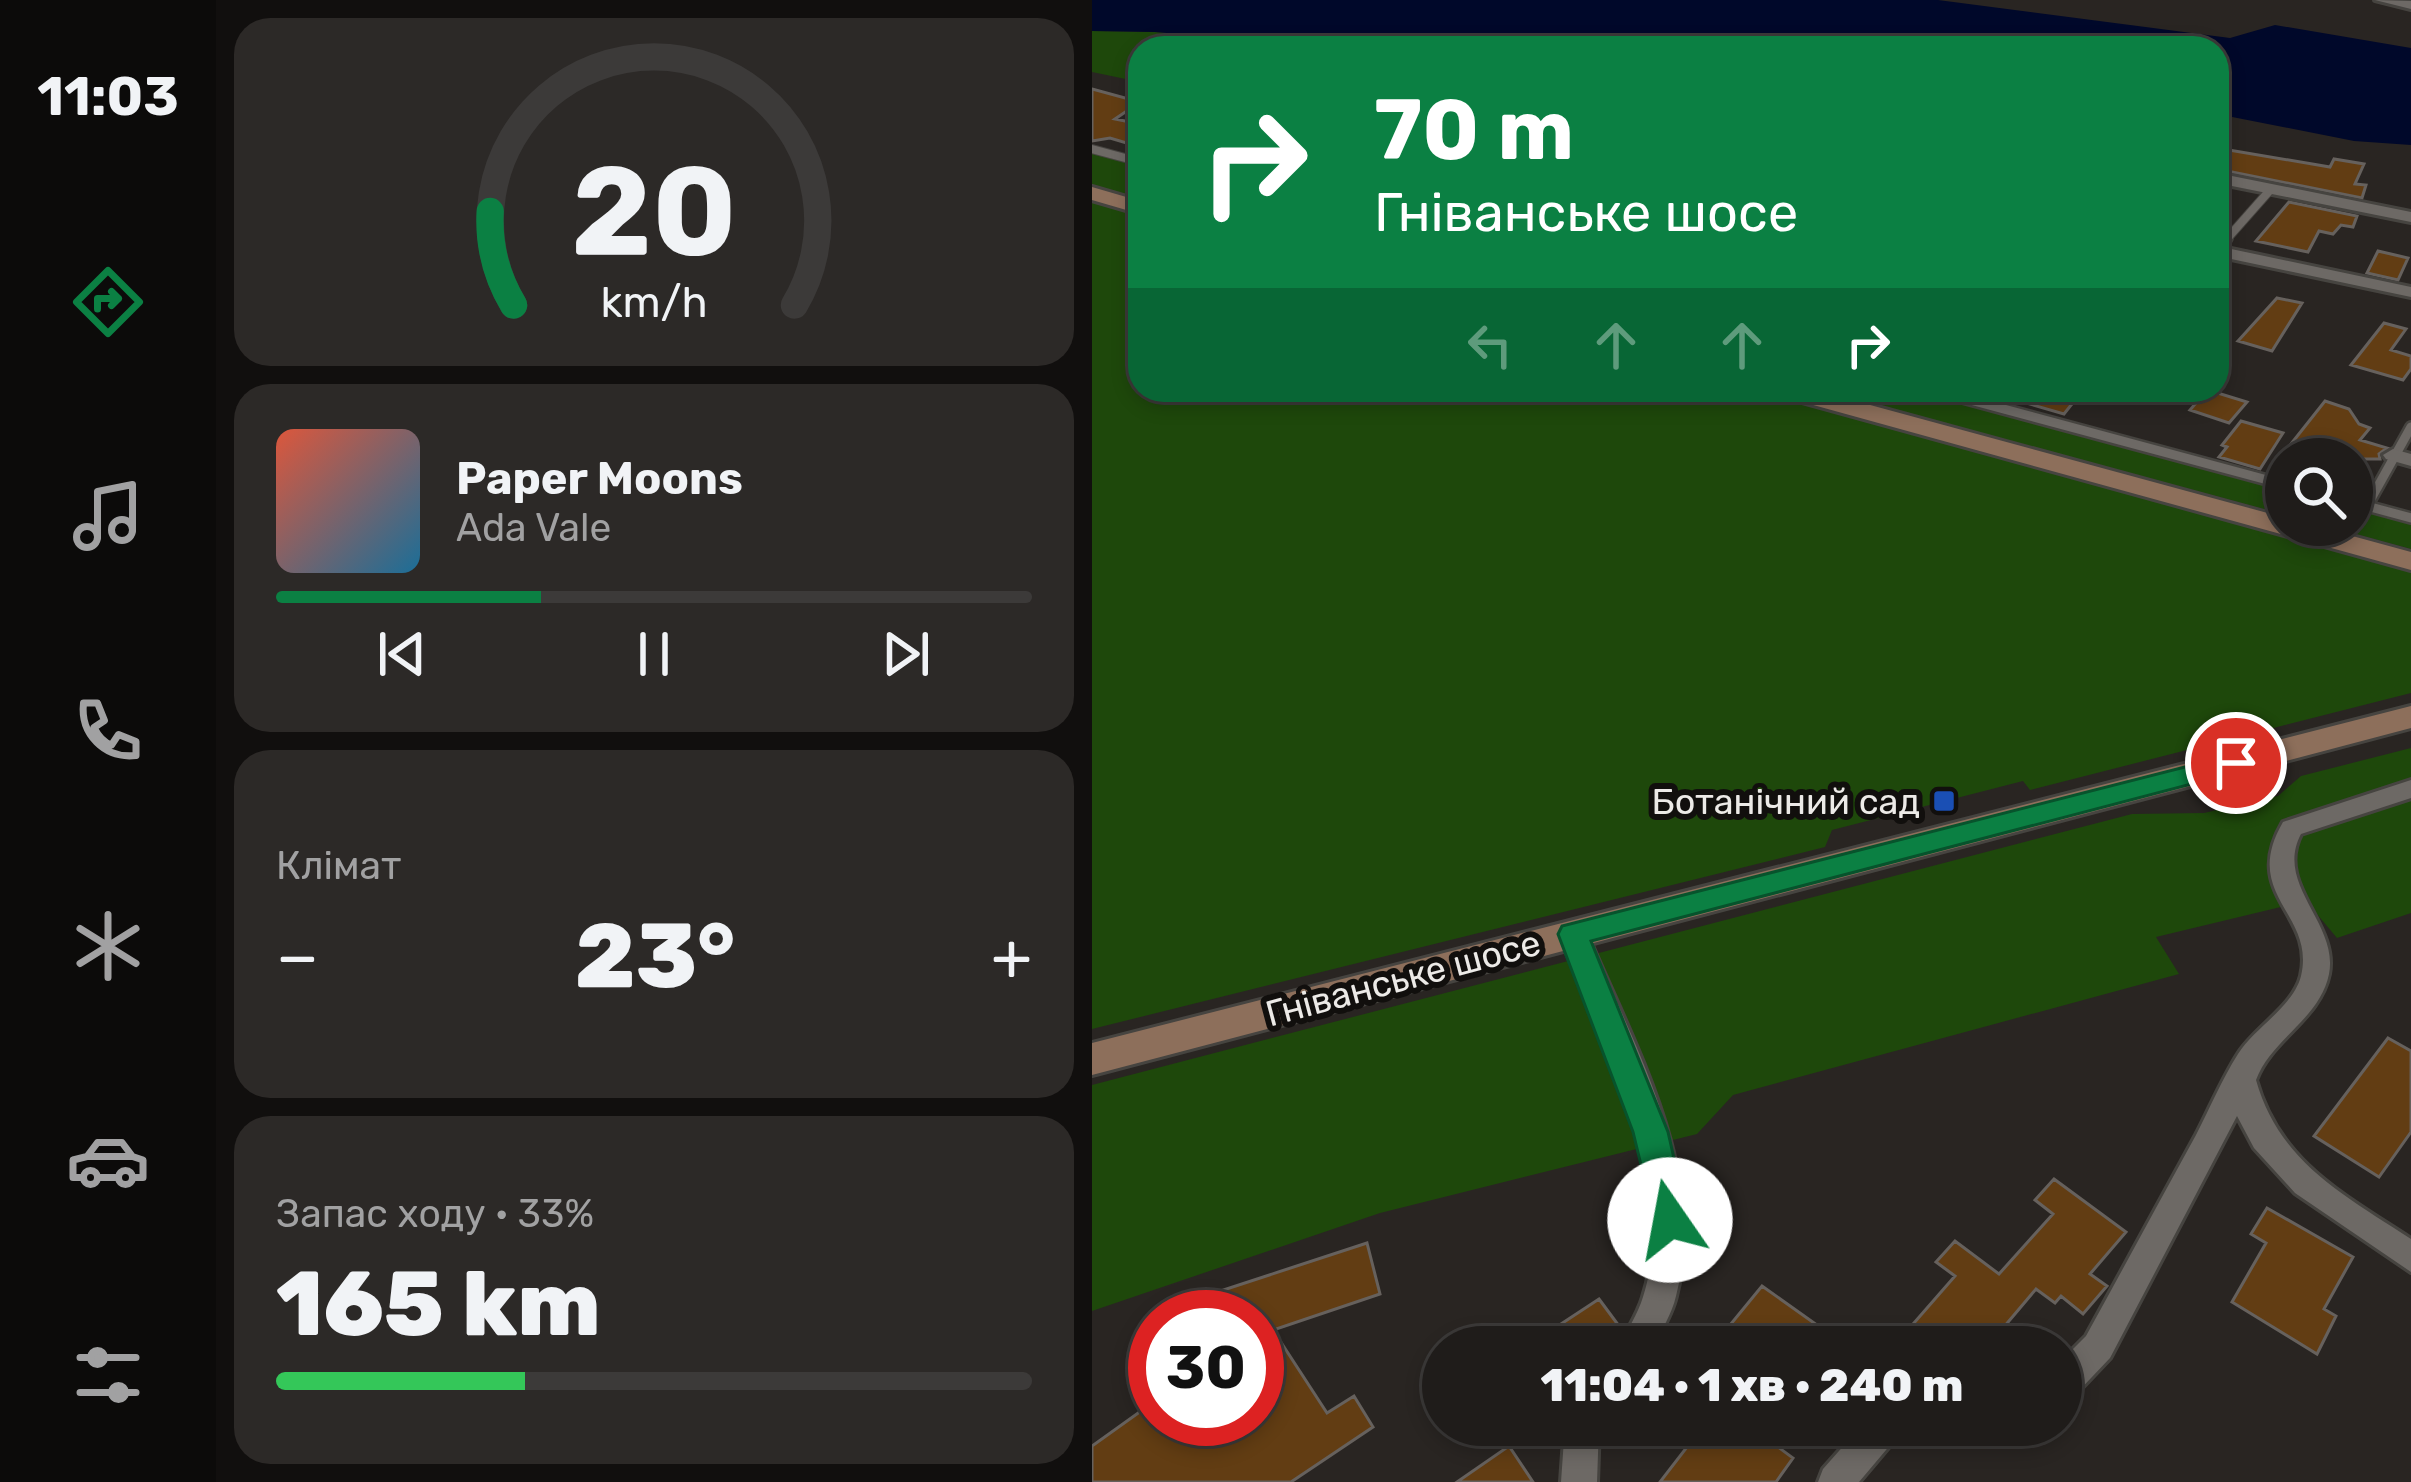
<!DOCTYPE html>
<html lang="uk">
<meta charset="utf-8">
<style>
:root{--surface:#1f1c1a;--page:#2c2927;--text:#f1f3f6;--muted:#a1a1a2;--line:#3c3a39;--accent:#0b8043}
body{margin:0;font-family:Rubik,sans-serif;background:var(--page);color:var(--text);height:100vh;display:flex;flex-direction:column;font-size:45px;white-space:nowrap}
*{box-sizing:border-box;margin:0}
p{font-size:39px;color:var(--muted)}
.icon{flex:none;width:66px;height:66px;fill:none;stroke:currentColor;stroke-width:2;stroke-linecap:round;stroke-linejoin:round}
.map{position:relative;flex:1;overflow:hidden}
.details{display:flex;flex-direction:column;gap:18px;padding:18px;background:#110f0e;width:876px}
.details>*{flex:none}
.hud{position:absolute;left:36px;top:36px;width:1101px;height:366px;border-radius:36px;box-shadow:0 6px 18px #0003,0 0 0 3px var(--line);background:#0b8043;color:#fff;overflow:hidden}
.buttons{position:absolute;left:1173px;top:438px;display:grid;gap:24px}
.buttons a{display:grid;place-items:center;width:108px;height:108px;border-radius:50%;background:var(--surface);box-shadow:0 6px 18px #0003,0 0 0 3px var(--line);font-size:60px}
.speed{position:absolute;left:36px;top:1290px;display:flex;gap:24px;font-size:60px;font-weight:700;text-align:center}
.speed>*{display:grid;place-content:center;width:156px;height:156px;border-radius:50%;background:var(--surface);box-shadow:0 6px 18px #0003,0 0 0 3px var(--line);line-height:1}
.speed .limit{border:18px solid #d22;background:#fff;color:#111}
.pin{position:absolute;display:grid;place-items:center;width:102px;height:102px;color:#fff;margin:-51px;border:6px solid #fff;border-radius:50%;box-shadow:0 3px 12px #0007}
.me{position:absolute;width:132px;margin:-66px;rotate:348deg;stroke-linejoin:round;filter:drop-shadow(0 0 9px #0008)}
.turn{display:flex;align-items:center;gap:42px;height:252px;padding:0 48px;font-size:54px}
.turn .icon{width:156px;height:156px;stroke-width:2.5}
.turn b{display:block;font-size:84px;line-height:102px}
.lanes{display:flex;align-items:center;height:114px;padding:0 48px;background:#0003;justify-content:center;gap:60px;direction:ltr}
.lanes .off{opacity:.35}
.big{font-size:90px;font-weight:800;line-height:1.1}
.details .tile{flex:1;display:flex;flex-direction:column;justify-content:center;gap:18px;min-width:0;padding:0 42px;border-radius:36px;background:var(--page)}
.details .dial{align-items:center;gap:0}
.dial svg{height:312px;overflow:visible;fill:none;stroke:var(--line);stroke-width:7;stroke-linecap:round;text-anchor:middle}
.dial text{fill:var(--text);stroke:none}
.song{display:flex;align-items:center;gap:36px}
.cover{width:144px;height:144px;border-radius:18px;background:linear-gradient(135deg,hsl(10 70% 55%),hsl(200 70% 35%))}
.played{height:12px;border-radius:6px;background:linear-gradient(90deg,var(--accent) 35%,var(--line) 35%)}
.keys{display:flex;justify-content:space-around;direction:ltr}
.heat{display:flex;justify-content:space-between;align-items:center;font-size:66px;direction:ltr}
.charge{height:18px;border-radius:9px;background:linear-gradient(90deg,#34c759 33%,var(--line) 0)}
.trip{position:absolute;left:330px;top:1326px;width:660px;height:120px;border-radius:60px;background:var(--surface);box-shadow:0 6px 18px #0003,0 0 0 3px var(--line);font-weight:800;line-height:120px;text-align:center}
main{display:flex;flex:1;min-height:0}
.menu{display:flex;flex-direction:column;width:216px;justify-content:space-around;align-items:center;background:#0c0b0a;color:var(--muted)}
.menu .icon{width:84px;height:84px}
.menu .current{color:var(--accent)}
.menu b{font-size:54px;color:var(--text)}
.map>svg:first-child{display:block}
.green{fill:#1e480b}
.water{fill:#00082a}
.building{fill:#623d13;stroke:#66615d;stroke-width:3}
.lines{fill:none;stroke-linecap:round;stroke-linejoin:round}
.lane-far1-casing{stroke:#464440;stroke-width:10}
.lane-casing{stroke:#464440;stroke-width:14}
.street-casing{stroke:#464440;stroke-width:6}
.secondary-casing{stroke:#464440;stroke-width:6}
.lane-far1{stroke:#6d6965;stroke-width:8}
.lane{stroke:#6d6965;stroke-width:9}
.street{fill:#6d6965;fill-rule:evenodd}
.secondary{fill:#8d6f5b;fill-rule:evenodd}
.route{fill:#0b8043;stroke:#07532c;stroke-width:3}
.transit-dot{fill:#1a4fb4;stroke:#110f0d;stroke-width:4.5}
.labels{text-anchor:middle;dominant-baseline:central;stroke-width:12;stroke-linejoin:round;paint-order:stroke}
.poi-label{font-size:36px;fill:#eceae7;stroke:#110f0d;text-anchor:end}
.street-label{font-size:36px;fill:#eceae7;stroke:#110f0d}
</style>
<main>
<nav class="menu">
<b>11:03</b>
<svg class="icon current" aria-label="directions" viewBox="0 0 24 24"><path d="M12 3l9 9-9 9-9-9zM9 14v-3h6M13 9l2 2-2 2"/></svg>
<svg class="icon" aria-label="music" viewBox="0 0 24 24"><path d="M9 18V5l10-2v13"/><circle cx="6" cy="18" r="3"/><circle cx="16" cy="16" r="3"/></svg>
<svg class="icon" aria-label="phone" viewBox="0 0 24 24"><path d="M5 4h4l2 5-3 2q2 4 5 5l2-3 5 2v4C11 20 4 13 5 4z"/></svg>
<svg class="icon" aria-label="climate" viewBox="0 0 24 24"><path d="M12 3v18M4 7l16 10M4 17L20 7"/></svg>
<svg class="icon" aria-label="car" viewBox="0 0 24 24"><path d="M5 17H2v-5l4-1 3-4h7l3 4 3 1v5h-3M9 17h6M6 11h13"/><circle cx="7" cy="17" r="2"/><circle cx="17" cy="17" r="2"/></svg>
<svg class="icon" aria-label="filters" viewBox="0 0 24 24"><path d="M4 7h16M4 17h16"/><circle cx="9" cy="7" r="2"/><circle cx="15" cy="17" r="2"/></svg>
</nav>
<section class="details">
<div class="tile dial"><svg viewBox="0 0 100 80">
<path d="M14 69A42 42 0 1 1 86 69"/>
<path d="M14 69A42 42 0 0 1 8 45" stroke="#0b8043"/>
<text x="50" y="56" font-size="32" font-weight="700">20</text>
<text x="50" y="72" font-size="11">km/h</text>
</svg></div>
<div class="tile">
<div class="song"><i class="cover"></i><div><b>Paper Moons</b><p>Ada Vale</p></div></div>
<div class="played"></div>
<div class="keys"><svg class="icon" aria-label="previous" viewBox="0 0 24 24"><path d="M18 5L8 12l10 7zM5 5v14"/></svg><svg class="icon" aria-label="pause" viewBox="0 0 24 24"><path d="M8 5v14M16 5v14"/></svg><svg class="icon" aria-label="next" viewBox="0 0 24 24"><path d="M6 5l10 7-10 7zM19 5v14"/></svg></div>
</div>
<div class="tile"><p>Клімат</p>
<div class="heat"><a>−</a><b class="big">23°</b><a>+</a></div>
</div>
<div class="tile"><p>Запас ходу · 33%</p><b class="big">165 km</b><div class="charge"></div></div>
</section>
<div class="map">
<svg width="1319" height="1482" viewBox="0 0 1319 1482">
<rect width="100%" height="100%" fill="#292522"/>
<path class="green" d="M0 31 63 32 252 48H48V82L0 72Z
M0 149 48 162V200L0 185Z
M0 193 48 208V390H694L1319 561V693L938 790 931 781 740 830 733 847 0 1029Z
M730 390H841L1194 485V515Z
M1260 502 1319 518V549L1230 525H1260Z
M1319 748V913L1245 938 1214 901 1064 937 1087 974 641 1095 605 1134 288 1213 0 1311V1085L1040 814 1112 813 1186 796 1209 776Z"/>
<path class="water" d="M0 0H846L1138 38 1183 25 1319 48V145L1262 141 1125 114V48H252L63 32 0 31Z"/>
<path class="building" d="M0 89 48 102 23 119 48 124V147L18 138 0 141Z
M1125 148 1238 167 1242 159 1272 164 1263 184 1274 185 1270 198 1125 169Z
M1197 202 1265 216 1261 227 1249 225 1241 234 1227 231 1216 252 1164 241Z
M1286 251 1316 258 1306 280 1275 273Z
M1185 298 1210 303 1180 351 1146 341Z
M1292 323 1314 329 1299 350 1319 356V369L1311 380 1259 365Z
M911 390H991L972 414 910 396Z
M1115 390H1116L1155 402 1137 423 1098 410Z
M1233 401 1257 409 1267 424 1278 428 1268 440 1295 448 1287 454 1288 459H1231L1195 449Z
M1149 421 1191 433 1168 469 1127 457 1135 447 1130 445Z
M1296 1038 1319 1051V1132L1287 1177 1222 1136Z
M962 1179 1034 1232 998 1274 1015 1286 991 1314 969 1296 963 1303 944 1289 895 1347H801L863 1276 844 1262 863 1241 907 1274 961 1214 943 1200Z
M1175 1208 1261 1257 1232 1309 1244 1316 1225 1354 1140 1302 1174 1243 1159 1234Z
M275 1243 288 1294 181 1330 235 1413 262 1396 281 1427 199 1482H0V1446L63 1401V1419H165V1317H62L61 1313Z
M670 1286 739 1335 729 1347H620Z
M507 1299 527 1326 520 1331 526 1339 523 1347H434Z
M612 1425H656L701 1458 684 1482H568Z
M417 1446 441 1482H365Z"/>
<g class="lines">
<defs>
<path id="lane-far1" d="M0 149 48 162
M1133 241 1179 189"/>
<path id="lane" d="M1125 250 1135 238
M841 390 1194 485
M1260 502 1319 518
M1275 506 1319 427"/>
<path id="street" d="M1283 0 1319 1V9Z
M1125 173 1319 212V222L1125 183Z
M1125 246 1319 287V297L1125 256Z
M1301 449 1319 454V466L1294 459 1291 455Z
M1319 780V798L1209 834C1182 885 1247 923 1237 974 1228 1019 1179 1039 1164 1080 1187 1162 1252 1195 1319 1239V1272L1203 1193 1162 1148 1145 1116 1018 1358 981 1397 969 1401V1361L994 1336C1031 1269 1067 1202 1104 1135 1118 1108 1130 1079 1146 1054 1163 1027 1201 1007 1209 976 1224 913 1148 896 1191 822Z
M481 924 491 927 495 934C541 1044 616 1173 584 1296 580 1314 569 1331 561 1347H527C535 1330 546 1314 551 1297 588 1183 510 1038 467 934L471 927Z
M473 1425H507L505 1482H469Z
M770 1425H810L805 1437 767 1482H726L731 1469Z"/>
<path id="secondary" d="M0 187 48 201V214L0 200Z
M681 390H723L1194 518V525H1220L1319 552V570L685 395Z
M1319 706V728L0 1075V1043Z"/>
</defs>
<use href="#lane-far1" class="lane-far1-casing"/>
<use href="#lane" class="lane-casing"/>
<use href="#street" class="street-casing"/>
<use href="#secondary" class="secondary-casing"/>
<use href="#lane-far1" class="lane-far1"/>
<use href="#lane" class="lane"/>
<use href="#street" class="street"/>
<use href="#secondary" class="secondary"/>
</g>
<path class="route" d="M1144 754 1157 763 1153 770 499 941 576 1132 596 1220 591 1231 578 1236 565 1231 541 1132 466 934 470 926Z"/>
<rect class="transit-dot" x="840" y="789" width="24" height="24" rx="6"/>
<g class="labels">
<g class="poi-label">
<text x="828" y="801">Ботанічний сад</text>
</g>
<g class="street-label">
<text transform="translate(311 978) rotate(-15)">Гніванське шосе</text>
</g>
</g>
</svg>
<div class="buttons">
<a><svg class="icon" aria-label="search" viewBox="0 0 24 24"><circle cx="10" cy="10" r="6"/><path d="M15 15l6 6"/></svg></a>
</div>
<div class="speed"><div class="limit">30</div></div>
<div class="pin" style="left:1144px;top:763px;background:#d93025"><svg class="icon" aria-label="arrive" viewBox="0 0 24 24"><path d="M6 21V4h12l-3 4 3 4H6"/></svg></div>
<svg class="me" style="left:578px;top:1220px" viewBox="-20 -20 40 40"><circle r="19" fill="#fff"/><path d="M0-13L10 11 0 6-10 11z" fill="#0b8043"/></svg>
<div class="trip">11:04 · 1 хв · 240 m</div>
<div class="hud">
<div class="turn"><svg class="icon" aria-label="right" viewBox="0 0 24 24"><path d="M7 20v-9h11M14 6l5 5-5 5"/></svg><div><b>70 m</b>Гніванське шосе</div></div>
<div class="lanes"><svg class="icon off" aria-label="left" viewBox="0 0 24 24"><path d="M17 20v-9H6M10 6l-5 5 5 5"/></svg><svg class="icon off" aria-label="ahead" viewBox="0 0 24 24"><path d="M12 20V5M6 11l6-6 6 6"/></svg><svg class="icon off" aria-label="ahead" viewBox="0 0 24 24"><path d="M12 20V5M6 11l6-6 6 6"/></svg><svg class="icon" aria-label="right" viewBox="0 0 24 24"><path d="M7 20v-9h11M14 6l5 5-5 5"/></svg></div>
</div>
</div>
</main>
